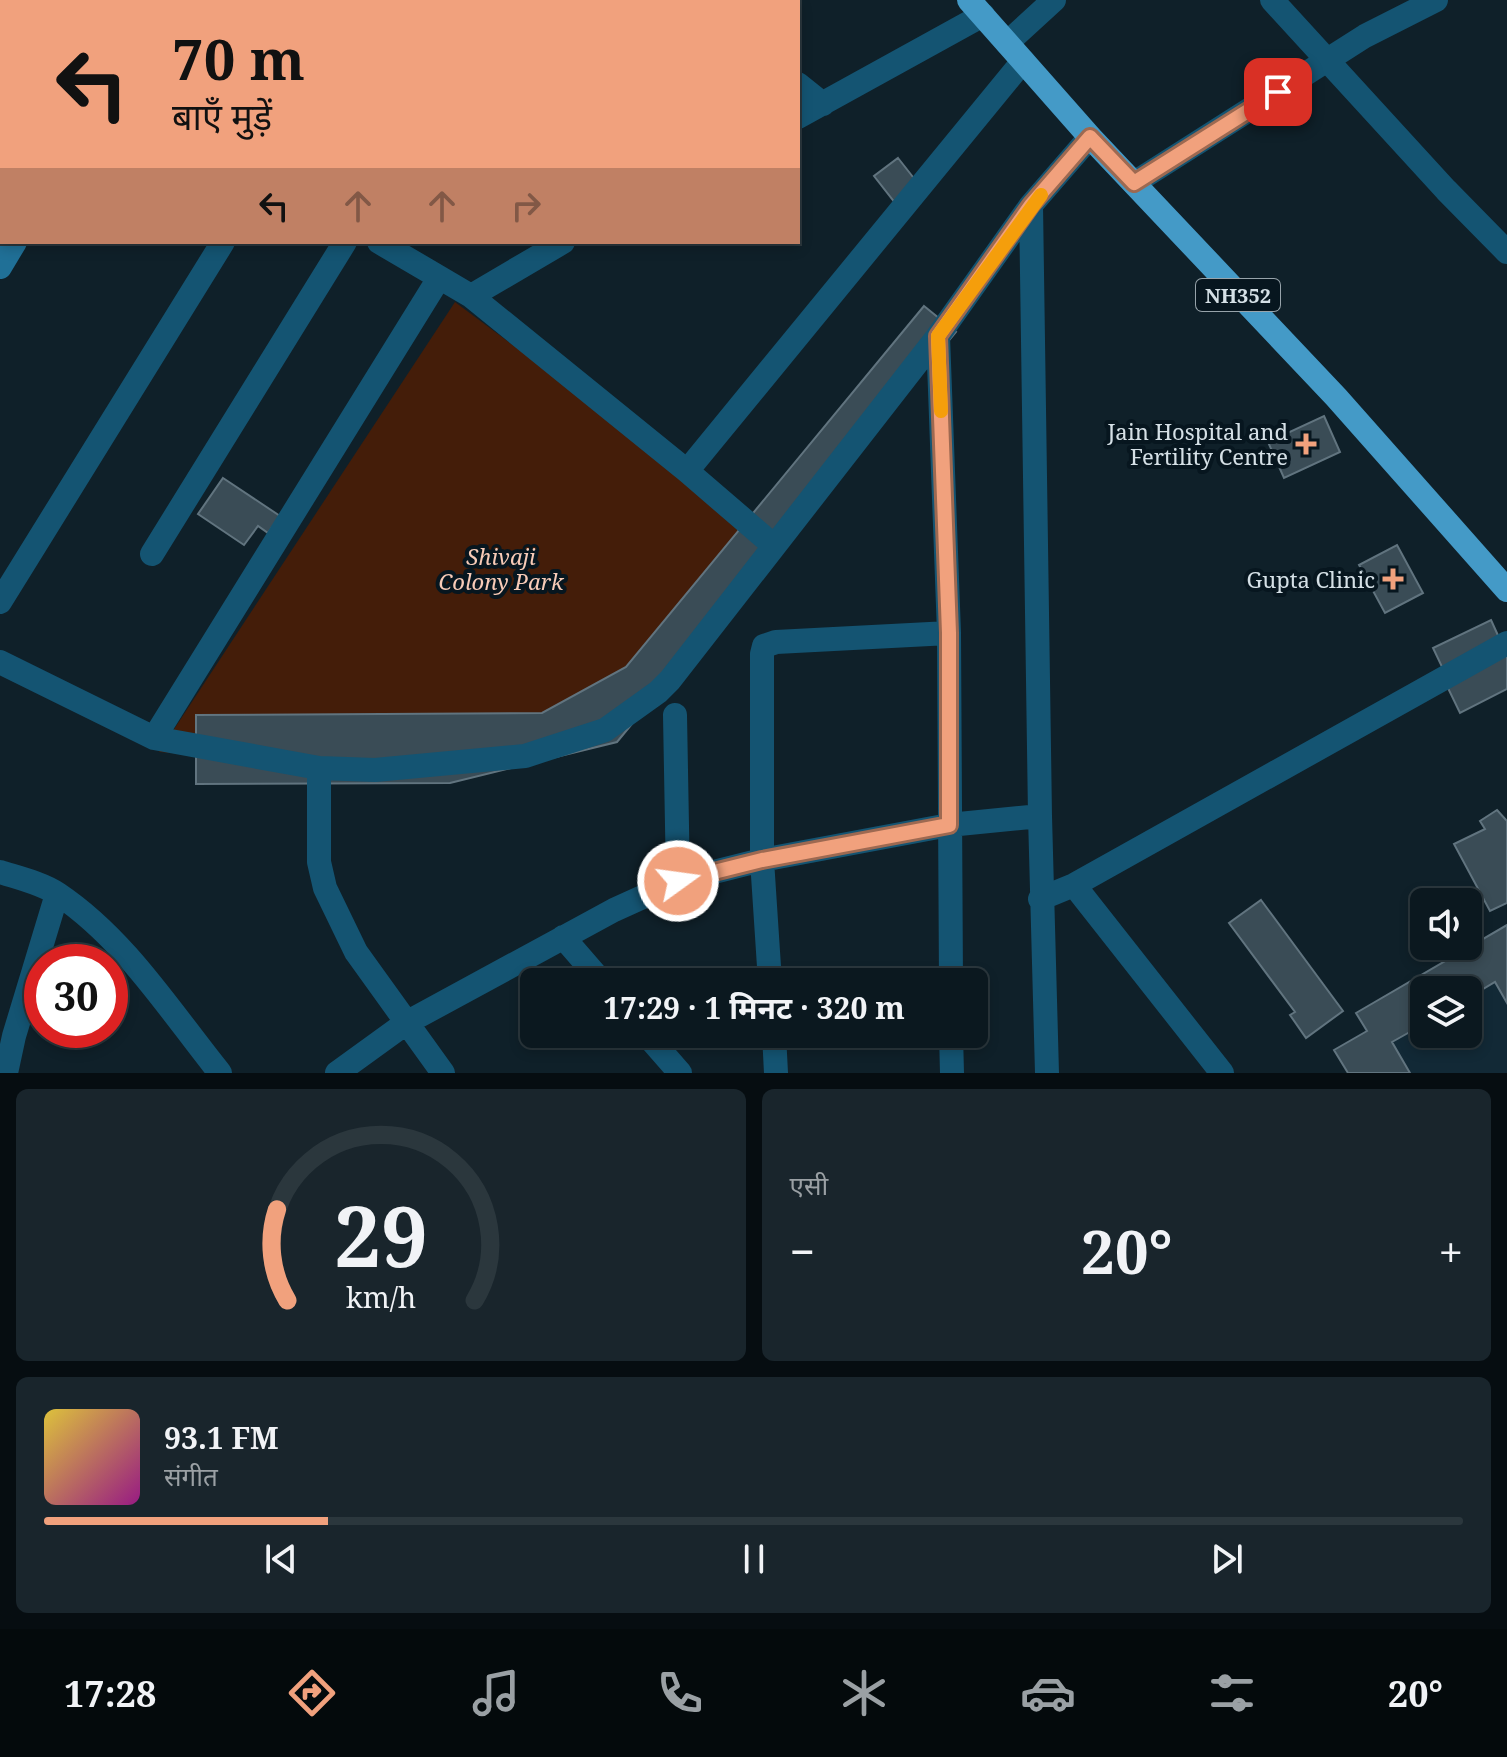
<!DOCTYPE html>
<html lang="hi">
<meta charset="utf-8">
<style>
:root{--surface:#0b181f;--page:#19252c;--text:#f1f3f6;--muted:#9aa0a4;--line:#2b373d;--accent:#f1a17d}
body{margin:0;font-family:"Noto Serif","Noto Sans Devanagari",serif;background:var(--page);color:var(--text);height:100vh;display:flex;flex-direction:column;font-size:30px;white-space:nowrap}
*{box-sizing:border-box;margin:0}
p{font-size:26px;color:var(--muted)}
.icon{flex:none;width:44px;height:44px;fill:none;stroke:currentColor;stroke-width:2;stroke-linecap:round;stroke-linejoin:round}
.map{position:relative;height:1073px;overflow:hidden}
.details{display:flex;flex-direction:column;gap:16px;padding:16px;background:#060d11;flex:1}
.details>*{flex:none}
.hud{position:absolute;left:0px;top:0px;width:800px;height:244px;box-shadow:0 4px 12px #0003,0 0 0 2px var(--line);background:#f1a17d;color:#111;overflow:hidden}
.buttons{position:absolute;left:1410px;top:888px;display:grid;gap:16px}
.buttons a{display:grid;place-items:center;width:72px;height:72px;border-radius:12px;background:var(--surface);box-shadow:0 4px 12px #0003,0 0 0 2px var(--line);font-size:40px}
.speed{position:absolute;left:24px;top:944px;display:flex;gap:16px;font-size:40px;font-weight:700;text-align:center}
.speed>*{display:grid;place-content:center;width:104px;height:104px;border-radius:50%;background:var(--surface);box-shadow:0 4px 12px #0003,0 0 0 2px var(--line);line-height:1}
.speed .limit{border:12px solid #d22;background:#fff;color:#111}
.pin{position:absolute;display:grid;place-items:center;width:68px;height:68px;color:#fff;margin:-34px;border-radius:16px;box-shadow:0 4px 12px #0006}
.me{position:absolute;width:88px;margin:-44px;rotate:76deg;stroke-linejoin:round;filter:drop-shadow(0 0 6px #0008)}
.turn{display:flex;align-items:center;gap:28px;height:168px;padding:0 40px;font-size:36px}
.turn .icon{width:104px;height:104px;stroke-width:2.5}
.turn b{display:block;font-size:56px;line-height:68px}
.lanes{display:flex;align-items:center;height:76px;padding:0 40px;background:#0003;justify-content:center;gap:40px;direction:ltr}
.lanes .off{opacity:.35}
.big{font-size:60px;font-weight:700;line-height:1.1}
.details .widget{flex:1;display:flex;flex-direction:column;justify-content:center;gap:12px;min-width:0;padding:0 28px;border-radius:12px;background:var(--page)}
.details .dial{align-items:center;gap:0}
.dial svg{height:208px;overflow:visible;fill:none;stroke:var(--line);stroke-width:7;stroke-linecap:round;text-anchor:middle}
.dial text{fill:var(--text);stroke:none}
.song{display:flex;align-items:center;gap:24px}
.cover{width:96px;height:96px;border-radius:12px;background:linear-gradient(135deg,hsl(50 70% 55%),hsl(310 70% 35%))}
.played{height:8px;border-radius:4px;background:linear-gradient(90deg,var(--accent) 20%,var(--line) 20%)}
.keys{display:flex;justify-content:space-around;direction:ltr}
.heat{display:flex;justify-content:space-between;align-items:center;font-size:44px;direction:ltr}
.details .tiles{flex:1;display:grid;gap:16px;grid-template-columns:1fr 1fr}
.widget:last-child{grid-column:span 2}
.trip{position:absolute;left:520px;top:968px;width:468px;height:80px;border-radius:12px;background:var(--surface);box-shadow:0 4px 12px #0003,0 0 0 2px var(--line);font-weight:700;line-height:80px;text-align:center}
.dock{display:flex;height:128px;justify-content:space-around;align-items:center;background:#040a0c;color:var(--muted)}
.dock .icon{width:56px;height:56px}
.dock .selected{color:var(--accent)}
.dock b{font-size:36px;color:var(--text)}
.map>svg:first-child{display:block}
.built{fill:#122936;fill-rule:evenodd}
.green{fill:#441d09}
.building{fill:#3a4c56;stroke:#61747f;stroke-width:2}
.lines{fill:none;stroke-linecap:round;stroke-linejoin:round}
.street{stroke:#145472;stroke-width:24}
.secondary{stroke:#207097;stroke-width:24}
.highway{stroke:#449ac7;stroke-width:24}
.route-casing{stroke:#9d6951;stroke-width:20}
.route{stroke:#f1a17d;stroke-width:14}
.slow{stroke:#f59e0b;stroke-width:14}
.poi-dot{fill:#f1a17d;stroke:#07161f;stroke-width:3}
.labels{text-anchor:middle;dominant-baseline:central;stroke-width:8;stroke-linejoin:round;paint-order:stroke}
.shield{fill:#07161f;stroke:#97a3aa;stroke-width:2}
.shield-label{font-size:20px;font-weight:bold;fill:#d5e0e6}
.poi-label{font-size:22px;fill:#d5e0e6;stroke:#07161f;text-anchor:end}
.park-label{font-size:22px;font-style:italic;fill:#f8cbb7;stroke:#07161f}
</style>
<div class="map">
<svg width="1507" height="1073" viewBox="0 0 1507 1073">
<rect width="100%" height="100%" fill="#0f2029"/>
<path class="built" d="M1507 925V1073H1348L1334 1050 1366 1032 1356 1013ZM1424 990H1468V1034H1424Z"/>
<path class="green" d="M455 302 694 480 773 545 658 692 332 766 159 752Z"/>
<path class="building" d="M898 158 920 186 896 204 874 176Z
M924 306 956 332 617 742 450 783 196 784V715L542 713 626 667Z
M1324 416 1340 452 1284 478 1268 442Z
M223 478 280 516 268 533 258 526 244 545 198 514Z
M1397 545 1423 593 1385 613 1359 565Z
M1491 620 1501 642 1443 669 1433 648Z
M1507 654V689L1460 713 1446 684Z
M1497 810 1507 821V903L1490 911 1454 844 1485 829 1480 821Z
M1261 900 1343 1011 1306 1038 1290 1015 1295 1012 1229 923Z
M1507 925V1003L1495 982 1468 998V990H1424V1024L1392 1042 1410 1073H1348L1334 1050 1367 1031 1356 1013Z"/>
<g class="lines">
<path class="street" d="M698 0 700 2
M1272 0 1446 190 1507 252
M381 2 383 0
M1007 43 1054 0
M798 84 823 104
M798 117 983 15
M1134 183 1365 36 1436 0
M1031 205 1040 816
M379 242 471 296 687 471 773 545
M471 296 563 242
M938 336 949 633 951 982
M687 471 1023 61
M152 554 345 242
M0 602 223 242
M0 662 154 738 319 768 375 770 525 756 605 730 658 692 670 680 938 336 1031 205 1090 137
M675 715 678 881
M154 738 439 278
M319 768V862L325 888 356 952 443 1073
M0 872C19 878 41 883 58 894 125 939 170 1011 220 1073
M1074 885 1222 1073
M1040 899 1074 885 1507 643
M563 937 602 982
M770 982 762 860V654L764 646 776 642 949 633
M646 1034 680 1073
M774 1034 776 1073
M951 1034 952 1073
M6 1073 14 1036 57 894
M337 1073 406 1023 614 910 678 881 762 860 949 825 1040 816 1047 1073"/>
<path class="secondary" d="M161 2 163 0
M0 267 15 242"/>
<path class="highway" d="M969 0 1090 137 1336 397 1507 590"/>
</g>
<g class="lines">
<defs>
<path id="route" d="M678 881 762 860 949 825V633L938 336 1031 205 1090 137 1134 183 1278 92"/>
</defs>
<use href="#route" class="route-casing"/>
<use href="#route" class="route"/>
<path class="slow" d="M941 411 938 336 1041 195"/>
</g>
<g class="poi-dot">
<path d="M1302 432h8v8h8v8h-8v8h-8v-8h-8v-8h8z"/>
<path d="M1389 567h8v8h8v8h-8v8h-8v-8h-8v-8h8z"/>
</g>
<g class="labels">
<rect class="shield" x="1196" y="279" width="84" height="32" rx="6"/>
<g class="shield-label">
<text x="1238" y="295">NH352</text>
</g>
<g class="poi-label">
<text x="1288" y="431">Jain Hospital and<tspan x="1288" dy="25">Fertility Centre</tspan></text>
<text x="1375" y="579">Gupta Clinic</text>
</g>
<g class="park-label">
<text x="501" y="556">Shivaji<tspan x="501" dy="25">Colony Park</tspan></text>
</g>
</g>
</svg>
<div class="buttons">
<a><svg class="icon" aria-label="sound" viewBox="0 0 24 24"><path d="M4 9h4l5-4v14l-5-4H4zM17 9q2 3 0 6"/></svg></a>
<a><svg class="icon" aria-label="layers" viewBox="0 0 24 24"><path d="M12 4l9 5-9 5-9-5zM3 14l9 5 9-5"/></svg></a>
</div>
<div class="speed"><div class="limit">30</div></div>
<div class="pin" style="left:1278px;top:92px;background:#d93025"><svg class="icon" aria-label="arrive" viewBox="0 0 24 24"><path d="M6 21V4h12l-3 4 3 4H6"/></svg></div>
<svg class="me" style="left:678px;top:881px" viewBox="-20 -20 40 40"><circle r="17" fill="#f1a17d" stroke="#fff" stroke-width="3"/><path d="M0-11L8 9 0 5-8 9z" fill="#fff"/></svg>
<div class="trip">17:29 · 1 मिनट · 320 m</div>
<div class="hud">
<div class="turn"><svg class="icon" aria-label="left" viewBox="0 0 24 24"><path d="M17 20v-9H6M10 6l-5 5 5 5"/></svg><div><b>70 m</b>बाएँ मुड़ें</div></div>
<div class="lanes"><svg class="icon" aria-label="left" viewBox="0 0 24 24"><path d="M17 20v-9H6M10 6l-5 5 5 5"/></svg><svg class="icon off" aria-label="ahead" viewBox="0 0 24 24"><path d="M12 20V5M6 11l6-6 6 6"/></svg><svg class="icon off" aria-label="ahead" viewBox="0 0 24 24"><path d="M12 20V5M6 11l6-6 6 6"/></svg><svg class="icon off" aria-label="right" viewBox="0 0 24 24"><path d="M7 20v-9h11M14 6l5 5-5 5"/></svg></div>
</div>
</div>
<section class="details">
<div class="tiles">
<div class="widget dial"><svg viewBox="0 0 100 80">
<path d="M14 69A42 42 0 1 1 86 69"/>
<path d="M14 69A42 42 0 0 1 10 34" stroke="#f1a17d"/>
<text x="50" y="56" font-size="32" font-weight="700">29</text>
<text x="50" y="72" font-size="11">km/h</text>
</svg></div>
<div class="widget"><p>एसी</p>
<div class="heat"><a>−</a><b class="big">20°</b><a>+</a></div>
</div>
<div class="widget">
<div class="song"><i class="cover"></i><div><b>93.1 FM</b><p>संगीत</p></div></div>
<div class="played"></div>
<div class="keys"><svg class="icon" aria-label="previous" viewBox="0 0 24 24"><path d="M18 5L8 12l10 7zM5 5v14"/></svg><svg class="icon" aria-label="pause" viewBox="0 0 24 24"><path d="M8 5v14M16 5v14"/></svg><svg class="icon" aria-label="next" viewBox="0 0 24 24"><path d="M6 5l10 7-10 7zM19 5v14"/></svg></div>
</div>
</div>
</section>
<nav class="dock">
<b>17:28</b>
<svg class="icon selected" aria-label="directions" viewBox="0 0 24 24"><path d="M12 3l9 9-9 9-9-9zM9 14v-3h6M13 9l2 2-2 2"/></svg>
<svg class="icon" aria-label="music" viewBox="0 0 24 24"><path d="M9 18V5l10-2v13"/><circle cx="6" cy="18" r="3"/><circle cx="16" cy="16" r="3"/></svg>
<svg class="icon" aria-label="phone" viewBox="0 0 24 24"><path d="M5 4h4l2 5-3 2q2 4 5 5l2-3 5 2v4C11 20 4 13 5 4z"/></svg>
<svg class="icon" aria-label="climate" viewBox="0 0 24 24"><path d="M12 3v18M4 7l16 10M4 17L20 7"/></svg>
<svg class="icon" aria-label="car" viewBox="0 0 24 24"><path d="M5 17H2v-5l4-1 3-4h7l3 4 3 1v5h-3M9 17h6M6 11h13"/><circle cx="7" cy="17" r="2"/><circle cx="17" cy="17" r="2"/></svg>
<svg class="icon" aria-label="filters" viewBox="0 0 24 24"><path d="M4 7h16M4 17h16"/><circle cx="9" cy="7" r="2"/><circle cx="15" cy="17" r="2"/></svg>
<b>20°</b>
</nav>
